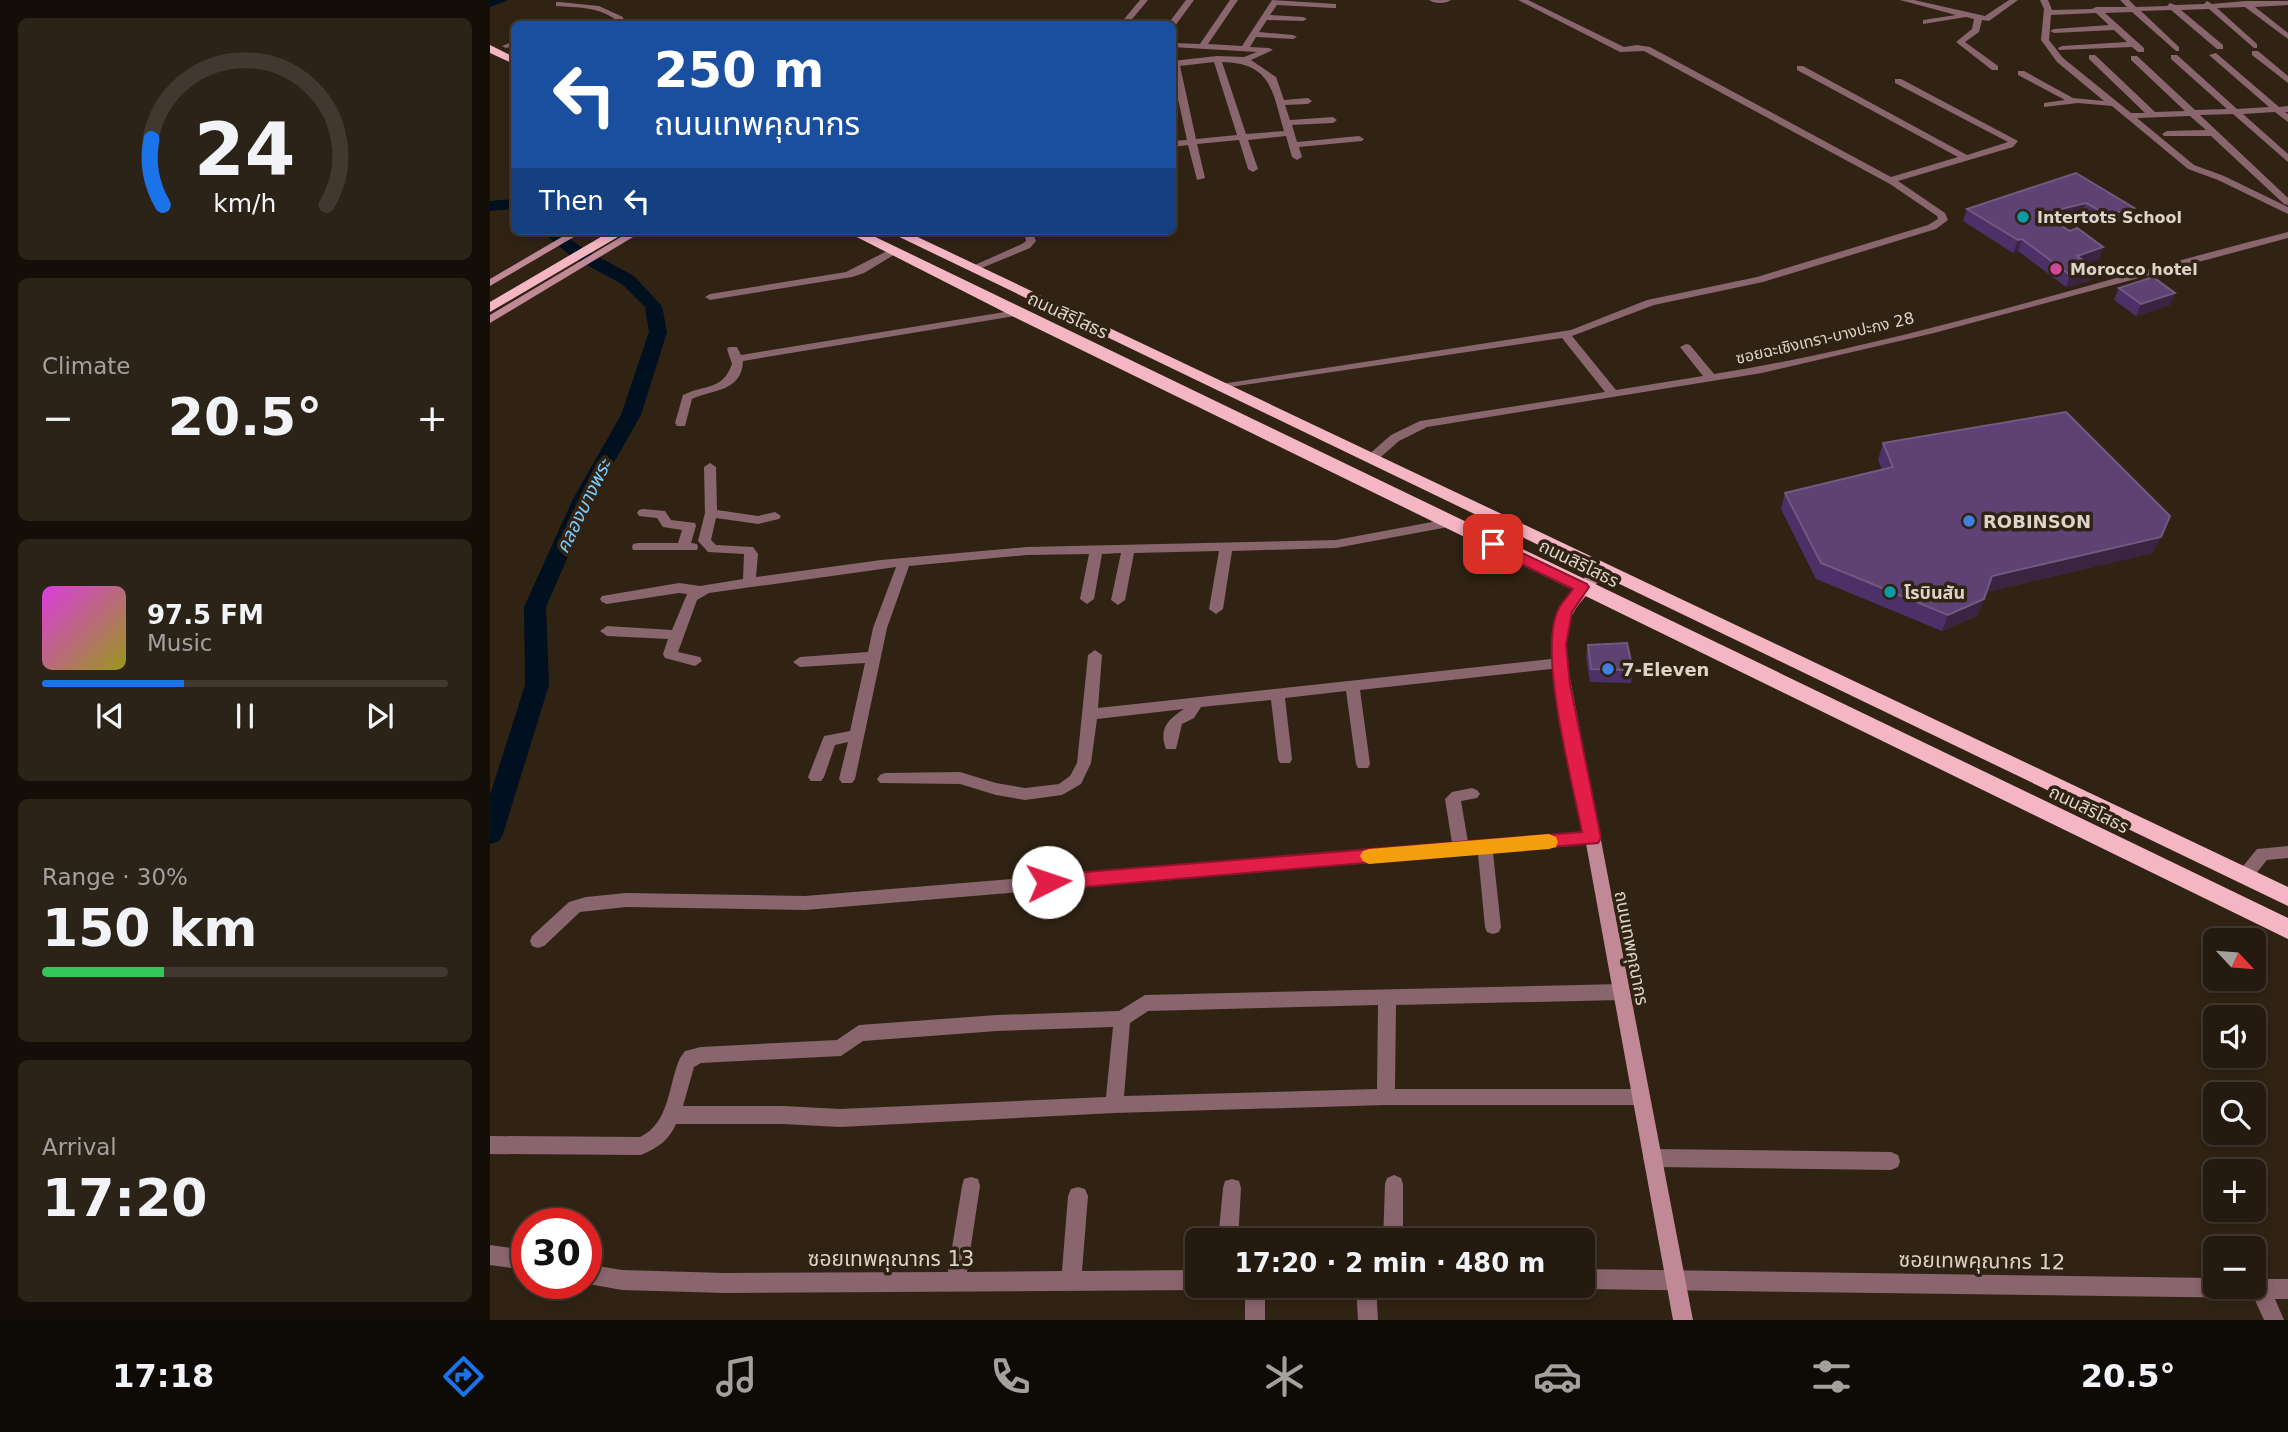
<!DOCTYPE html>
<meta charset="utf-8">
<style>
:root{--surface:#241a0f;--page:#2c2318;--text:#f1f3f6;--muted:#a3a19e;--line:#41382f;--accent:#1a73e8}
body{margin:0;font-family:"DejaVu Sans","Noto Sans Thai",sans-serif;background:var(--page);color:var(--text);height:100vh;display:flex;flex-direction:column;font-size:26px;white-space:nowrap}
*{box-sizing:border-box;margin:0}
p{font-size:23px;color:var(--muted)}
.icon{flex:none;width:38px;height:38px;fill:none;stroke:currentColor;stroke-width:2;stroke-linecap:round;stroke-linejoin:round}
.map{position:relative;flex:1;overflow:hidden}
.details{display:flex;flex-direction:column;gap:18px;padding:18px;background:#140e08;width:490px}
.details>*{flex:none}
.top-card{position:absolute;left:21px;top:21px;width:665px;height:214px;border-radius:10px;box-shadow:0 4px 10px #0003,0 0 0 2px var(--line);background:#1a4fa0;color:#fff;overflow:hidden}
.needle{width:46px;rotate:116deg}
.tools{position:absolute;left:1713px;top:928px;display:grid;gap:14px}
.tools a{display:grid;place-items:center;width:63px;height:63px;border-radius:10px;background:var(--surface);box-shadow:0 4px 10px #0003,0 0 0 2px var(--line);font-size:35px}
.speed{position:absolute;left:21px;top:1208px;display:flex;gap:14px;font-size:35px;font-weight:700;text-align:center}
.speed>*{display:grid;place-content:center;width:91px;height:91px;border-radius:50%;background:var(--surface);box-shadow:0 4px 10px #0003,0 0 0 2px var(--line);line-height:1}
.speed .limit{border:10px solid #d22;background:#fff;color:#111}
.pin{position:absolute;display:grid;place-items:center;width:60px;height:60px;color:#fff;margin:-30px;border-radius:14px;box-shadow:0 4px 10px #0006}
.me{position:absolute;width:77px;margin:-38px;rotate:86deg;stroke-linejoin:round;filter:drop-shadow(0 0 5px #0008)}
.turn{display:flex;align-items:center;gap:24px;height:147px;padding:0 28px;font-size:32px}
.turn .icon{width:91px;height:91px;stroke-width:2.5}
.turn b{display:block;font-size:49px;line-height:60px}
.then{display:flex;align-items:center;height:66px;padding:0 28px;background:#0003;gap:14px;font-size:26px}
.big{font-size:52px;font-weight:800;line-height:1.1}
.details .tile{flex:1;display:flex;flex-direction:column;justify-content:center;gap:10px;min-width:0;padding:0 24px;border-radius:10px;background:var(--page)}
.details .dial{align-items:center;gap:0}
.dial svg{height:182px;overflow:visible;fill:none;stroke:var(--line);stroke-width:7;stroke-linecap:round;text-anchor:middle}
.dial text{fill:var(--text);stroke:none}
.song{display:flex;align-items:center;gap:21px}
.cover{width:84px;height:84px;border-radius:10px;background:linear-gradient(135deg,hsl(300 70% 55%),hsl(60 70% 35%))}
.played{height:7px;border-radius:4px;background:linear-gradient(90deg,var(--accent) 35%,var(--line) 35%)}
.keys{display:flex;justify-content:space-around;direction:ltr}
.heat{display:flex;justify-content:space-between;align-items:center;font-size:38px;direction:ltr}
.charge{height:10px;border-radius:5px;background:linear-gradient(90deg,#34c759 30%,var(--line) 0)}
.trip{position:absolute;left:695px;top:1228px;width:410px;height:70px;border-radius:10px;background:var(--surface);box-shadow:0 4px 10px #0003,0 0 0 2px var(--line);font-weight:800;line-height:70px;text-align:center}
.menu{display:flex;height:112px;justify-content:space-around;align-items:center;background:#0e0a06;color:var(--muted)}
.menu .icon{width:49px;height:49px}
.menu .selected{color:var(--accent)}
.menu b{font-size:32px;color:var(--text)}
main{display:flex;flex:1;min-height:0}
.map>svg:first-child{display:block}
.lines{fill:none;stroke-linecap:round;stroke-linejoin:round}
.river{fill:#00101e;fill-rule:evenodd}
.minor{fill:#89656d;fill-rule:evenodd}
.secondary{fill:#c18896;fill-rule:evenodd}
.trunk{fill:#f5b6c4;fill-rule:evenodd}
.wall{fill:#4e3068}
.shaded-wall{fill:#3b2442}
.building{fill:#5d4273;stroke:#715980;stroke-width:2}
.route{fill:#e11d48;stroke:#92132f;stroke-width:2}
.slow{fill:#f59e0b}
.culture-dot{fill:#0f9aa8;stroke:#302314;stroke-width:2.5}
.hotel-dot{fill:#d1479c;stroke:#302314;stroke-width:2.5}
.shop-dot{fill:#3f7fe0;stroke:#302314;stroke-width:2.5}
.labels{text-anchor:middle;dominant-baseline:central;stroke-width:7;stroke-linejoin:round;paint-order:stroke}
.far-poi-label{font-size:16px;font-weight:bold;fill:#dcd4ca;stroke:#302314;text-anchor:start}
.far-street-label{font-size:16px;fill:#dcd4ca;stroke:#302314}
.street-label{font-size:18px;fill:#dcd4ca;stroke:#302314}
.poi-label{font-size:18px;font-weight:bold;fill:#dcd4ca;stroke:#302314;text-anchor:start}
.water-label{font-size:19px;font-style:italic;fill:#7acbff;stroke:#302314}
.near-street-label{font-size:21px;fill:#dcd4ca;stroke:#302314}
</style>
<main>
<section class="details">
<div class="tile dial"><svg viewBox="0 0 100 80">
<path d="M14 69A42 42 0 1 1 86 69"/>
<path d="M14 69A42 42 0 0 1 9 40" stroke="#1a73e8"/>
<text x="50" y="56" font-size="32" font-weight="700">24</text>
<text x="50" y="72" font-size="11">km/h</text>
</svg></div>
<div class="tile"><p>Climate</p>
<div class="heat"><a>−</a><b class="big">20.5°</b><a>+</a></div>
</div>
<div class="tile">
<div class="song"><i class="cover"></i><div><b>97.5 FM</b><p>Music</p></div></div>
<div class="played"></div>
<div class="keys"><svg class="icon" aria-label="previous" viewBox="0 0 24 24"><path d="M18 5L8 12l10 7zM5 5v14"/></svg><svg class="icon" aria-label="pause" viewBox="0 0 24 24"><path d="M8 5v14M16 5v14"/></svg><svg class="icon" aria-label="next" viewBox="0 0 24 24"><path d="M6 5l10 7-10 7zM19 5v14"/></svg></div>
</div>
<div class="tile"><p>Range · 30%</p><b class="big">150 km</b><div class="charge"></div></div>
<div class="tile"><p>Arrival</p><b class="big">17:20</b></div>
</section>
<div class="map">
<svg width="1798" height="1320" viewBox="0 0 1798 1320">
<rect width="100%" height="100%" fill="#302314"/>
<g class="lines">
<path class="river" d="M0 0H18L0 7Z
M24 199V209L0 211V201Z
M51 231H69L94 249 144 276 172 306 177 332 151 415 103 499 56 607 59 685 13 834 9 841 0 844V795L35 685 34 607 83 499 131 415 159 332 155 307 132 284 82 257Z"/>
<path class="minor" d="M650 0H658L638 24H630Z
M696 0H704L685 26 678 24Z
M740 0H748L718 44 752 46 782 0 846 4V8H843L787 5 780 15 813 17 817 19 813 21 777 20 769 32 803 35 807 37 803 39 766 37 760 47 779 48 783 50 761 60 786 77 794 100 818 98 822 101 818 104 795 105 800 120 843 117 847 120 843 123 802 125 807 142 869 136 874 139 872 141 809 147 812 157 807 160 802 157 796 136 758 140 768 169 763 172 758 169 749 140 707 144 715 178 707 180 698 145 682 147V141L697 140 682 72V61L727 56 754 57 767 52 682 47V43L710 44ZM724 62 747 135 706 139 690 66ZM732 62C782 63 782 91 794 131L756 134Z
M939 0H961C956 4 944 4 939 0Z
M1028 0H1038L1134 47 1147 45 1160 47 1401 177 1468 157 1307 70V66H1313L1477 155 1518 142 1405 83V79H1411L1528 141 1523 147 1408 181 1455 213 1458 220 1446 229 1273 282 1164 305 1082 336 1126 390 1213 376 1190 347 1196 344 1200 345 1224 374C1418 343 1607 280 1798 232V238L1444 333 1272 373 937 427 909 441 885 462 881 463 875 459 877 456 901 435 930 421 1115 392 1072 338 727 389V385L731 384 1081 330 1157 300 1267 277 1438 225 1448 219 1447 216 1400 184 1154 51 1130 52Z
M1410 0H1424L1495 16 1519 0H1528L1499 21 1492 20 1489 32 1475 42 1508 66V70H1502L1466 42 1482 29 1484 19 1476 17 1433 24V20L1466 15Z
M1550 0H1558L1562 10 1602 9 1606 7H1637L1630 0H1639L1646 7 1677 6 1680 3 1685 5 1714 4 1717 1 1722 4 1755 1H1798V5L1765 7 1798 33V39L1755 7 1727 8 1767 44V48H1764L1719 9 1691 10 1733 45V49H1727L1681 10 1651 11 1689 47V51H1686L1642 12 1615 13 1654 48V52H1648L1642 47 1569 50 1568 48 1572 46 1637 42 1624 30 1564 33 1560 31 1564 29 1619 25 1606 13 1561 15 1559 40 1573 58 1641 113H1655L1599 59V55H1605L1665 112 1695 111 1641 60V56H1647L1705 110 1737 109 1681 59V55H1687L1747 109 1779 107 1719 55 1726 53 1789 107 1798 106V112H1795L1798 114V122L1785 112 1753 114 1798 154V162L1743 114 1710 115 1798 198V205L1794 204 1721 136H1674L1672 134 1677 131 1716 130 1700 116 1647 118 1704 165 1734 176 1798 207V214L1728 180 1698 169 1622 106 1588 103 1554 107V103L1575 100 1528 75V71H1534L1583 98 1614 101 1567 62 1551 40 1554 9Z
M69 2 109 6 133 17 134 24H126V20C108 6 87 8 66 6V2Z
M24 41V46L16 48 12 46Z
M1762 51H1768L1798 76V83L1762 55Z
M425 231H439L421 240 412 238Z
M534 231H542L546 241 540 248 487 270 483 271 478 268 532 244 536 241Z
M403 248 407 249V253L374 273 362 277 220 300 215 297 220 294 356 272Z
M527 310 532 313 531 315 253 361C252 392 223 389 202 399L195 426H187L185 423 193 395C216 384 232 391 242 364L237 349 239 347H247L251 355Z
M220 463 226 467 227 510 268 516 285 512 291 516 289 519 268 524 226 518 221 540 226 545 263 547 268 554 266 577 391 560 537 547 846 540 958 519 964 523 958 527 846 548 742 551 733 609 726 614 719 609 729 551 644 553 635 600 628 605 621 600 631 553 612 554 604 599 597 604 590 599 599 554 537 555 419 566 397 628 365 779 362 783H352L349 779 358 742 345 745 334 777 331 781H321L318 777 334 736 360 731 375 663 310 667 303 662 310 657 378 652 383 628 406 567 219 593 207 600 188 652 210 657 212 661 205 666 175 658 173 654 178 639 117 636 110 631 117 626 182 630 197 594 189 593 117 604 112 602 110 599 112 596 189 583 210 586 253 579 254 554 218 552 208 541 215 513 214 467Z
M153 509 175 511 181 520 205 523 206 526 201 543 207 544 208 547 207 550H143L142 547 143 544 148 543H188L192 530 173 527 167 518 149 516 147 513 149 510Z
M605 650 612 655 608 708 1070 658 1077 663 1070 668 870 690 880 764 878 768H868L866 764 856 691 795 698 802 759 800 763H790L788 759 781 700 711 707 704 718 692 724 686 749H676C668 728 679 719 694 709L607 719 601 763 591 784 572 795 535 800 506 795 470 784 390 783 387 779 390 775 395 773 470 772 506 783 535 788 569 784 580 776 587 763 598 655Z
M982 788 987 790 990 794 987 798 971 801 978 842 1102 832 1108 834 1110 838 1108 842 1102 844 1003 853 1011 927 1009 932 1003 934 997 932 995 927 988 854 315 910 136 907 90 912 54 946 48 948 42 946 40 941 42 936 79 902 96 897 136 893 315 896 962 843 955 799 962 792Z
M1798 846V858L1777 860C1769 869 1761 885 1747 881L1745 876 1767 849Z
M1131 984 1137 987 1140 992 1137 997 1131 1000 906 1005 905 1089H1151L1157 1091 1160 1097 1157 1103 1151 1105H896L624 1113 350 1127 293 1124H186C179 1140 168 1148 151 1155L0 1154V1136L150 1137C180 1123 178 1085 190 1058L195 1051 211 1047 347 1040 369 1025 507 1015 629 1011 655 995ZM888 1005 887 1089 634 1096 640 1023 658 1011ZM623 1027 616 1097 350 1109 293 1106H193L204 1067 211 1063 351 1056 373 1041 507 1031Z
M1162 1149 1401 1152 1408 1155 1410 1161 1408 1167 1401 1170 1162 1167 1155 1164 1153 1158 1155 1152Z
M904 1175 911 1178 913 1184V1241H893L895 1184 897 1178Z
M481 1177 488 1179 490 1186 477 1272 572 1271 578 1196 581 1189 588 1187 595 1189 598 1196 592 1271 707 1270V1286L714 1287 707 1290 235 1293 132 1290 93 1283H96V1264L132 1270 235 1273 458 1272 472 1186 474 1179Z
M742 1179 749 1181 751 1188 748 1241H728L733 1188 735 1181Z
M0 1245 37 1250V1270L0 1265Z
M1092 1269 1726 1278V1286H1764V1279H1798V1299H1785L1794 1320H1774L1764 1298 1092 1289 1086 1286H1092Z
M755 1286H775V1320H755Z
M866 1286H886L888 1320H868Z"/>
<path class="secondary" d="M82 231H94L0 286V279Z
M141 231H153L0 323V315Z
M1111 565 1118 569C1089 609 1073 607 1077 663L1203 1320H1183L1063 663C1061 618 1075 597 1106 566Z"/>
<path class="trunk" d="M0 45 24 57V64L0 53Z
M121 231H138L0 312V302Z
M355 231H373L1798 918V939L522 316Z
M397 231H415L1798 887V906Z"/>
</g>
<path class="wall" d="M1586 173 1639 219 1613 227 1591 214 1563 221 1580 231 1613 247 1609 259 1597 263 1600 281 1576 287 1528 251 1523 253 1473 221 1477 209Z
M1629 288 1680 305 1646 316 1624 300Z
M1393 443 1671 537 1662 553 1496 592 1487 616 1452 631 1326 579 1291 509 1295 493 1392 469 1388 460Z
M1098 645 1143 670 1141 683 1100 682 1096 657Z"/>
<path class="shaded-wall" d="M1596 203 1591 214 1546 226 1550 214Z
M1644 208 1639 219 1613 227 1618 215Z
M1532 239 1528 251 1523 253 1528 240Z
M1613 247 1609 259 1582 268 1587 256Z
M1605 269 1600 281 1576 287 1580 275Z
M1685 293 1680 305 1646 316 1651 304Z
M1671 537 1662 553 1495 592 1502 576Z
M1494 599 1487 616 1452 631 1458 615Z"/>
<path class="building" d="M1586 173 1644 208 1618 215 1596 203 1550 214 1580 231 1587 228 1613 247 1587 256 1605 269 1580 275 1532 239 1528 240 1477 209Z
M1663 277 1685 293 1651 304 1629 288Z
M1576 412 1680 516 1671 537 1502 576 1494 599 1458 615 1331 563 1295 493 1403 467 1393 443Z
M1137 643 1143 670 1101 669 1098 645Z"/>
<path class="route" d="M1003 539 1097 584 1099 587 1082 612 1076 645 1080 684 1111 838 1108 843 558 890 551 888 549 882 551 877 558 875 1092 832C1082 780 1049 657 1067 612 1070 604 1078 596 1083 589L998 548 995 544Z"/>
<path class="slow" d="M1059 834 1066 837 1068 842 1066 847 1059 849 879 864 873 861 870 856 873 851 879 849Z"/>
<g class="culture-dot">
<circle cx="1533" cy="217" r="7"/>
<circle cx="1400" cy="592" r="7"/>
</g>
<circle class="hotel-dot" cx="1566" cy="269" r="7"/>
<g class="shop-dot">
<circle cx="1479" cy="521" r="7"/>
<circle cx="1118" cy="669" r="7"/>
</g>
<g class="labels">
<g class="far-poi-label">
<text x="1547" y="217">Intertots School</text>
<text x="1580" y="269">Morocco hotel</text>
</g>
<g class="far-street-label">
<text transform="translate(1335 338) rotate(-13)">ซอยฉะเชิงเทรา-บางปะกง 28</text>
</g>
<g class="street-label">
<text transform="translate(578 315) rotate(25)">ถนนสิริโสธร</text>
<text transform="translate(1089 563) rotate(26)">ถนนสิริโสธร</text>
<text transform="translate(1599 809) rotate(26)">ถนนสิริโสธร</text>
<text transform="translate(1142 948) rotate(79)">ถนนเทพคุณากร</text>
</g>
<g class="poi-label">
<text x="1493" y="521">ROBINSON</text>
<text x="1414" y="592">โรบินสัน</text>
<text x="1132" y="669">7-Eleven</text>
</g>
<g class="water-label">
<text transform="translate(93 506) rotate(-64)">คลองบางพระ</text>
</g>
<g class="near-street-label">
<text x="401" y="1259">ซอยเทพคุณากร 13</text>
<text transform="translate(1492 1261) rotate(1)">ซอยเทพคุณากร 12</text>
</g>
</g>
</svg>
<div class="tools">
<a><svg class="needle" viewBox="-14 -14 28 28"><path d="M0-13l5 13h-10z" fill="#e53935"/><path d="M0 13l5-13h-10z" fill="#a3a19e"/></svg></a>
<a><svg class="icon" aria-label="sound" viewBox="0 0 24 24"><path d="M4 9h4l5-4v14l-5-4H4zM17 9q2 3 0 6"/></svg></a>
<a><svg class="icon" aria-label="search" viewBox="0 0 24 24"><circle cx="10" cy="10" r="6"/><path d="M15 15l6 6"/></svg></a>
<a>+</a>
<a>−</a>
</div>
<div class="speed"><div class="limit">30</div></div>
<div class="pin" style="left:1003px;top:544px;background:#d93025"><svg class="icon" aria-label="arrive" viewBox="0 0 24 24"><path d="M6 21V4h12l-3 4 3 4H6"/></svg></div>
<svg class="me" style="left:558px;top:882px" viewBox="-20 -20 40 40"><circle r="19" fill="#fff"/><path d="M0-13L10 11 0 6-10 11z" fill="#e11d48"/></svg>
<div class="trip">17:20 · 2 min · 480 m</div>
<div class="top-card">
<div class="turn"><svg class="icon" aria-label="left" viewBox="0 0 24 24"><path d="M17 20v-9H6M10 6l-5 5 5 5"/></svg><div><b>250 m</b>ถนนเทพคุณากร</div></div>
<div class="then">Then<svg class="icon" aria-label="left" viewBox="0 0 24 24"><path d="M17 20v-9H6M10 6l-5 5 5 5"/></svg></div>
</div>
</div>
</main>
<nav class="menu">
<b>17:18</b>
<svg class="icon selected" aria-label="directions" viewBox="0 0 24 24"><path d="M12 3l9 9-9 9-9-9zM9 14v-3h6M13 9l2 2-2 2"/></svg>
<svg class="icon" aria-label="music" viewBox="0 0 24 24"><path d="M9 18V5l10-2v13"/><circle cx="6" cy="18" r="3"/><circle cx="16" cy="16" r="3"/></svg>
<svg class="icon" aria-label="phone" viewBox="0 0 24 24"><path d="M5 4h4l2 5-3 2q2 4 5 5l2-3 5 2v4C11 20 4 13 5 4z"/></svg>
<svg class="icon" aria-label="climate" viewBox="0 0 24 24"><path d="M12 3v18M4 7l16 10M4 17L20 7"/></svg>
<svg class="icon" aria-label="car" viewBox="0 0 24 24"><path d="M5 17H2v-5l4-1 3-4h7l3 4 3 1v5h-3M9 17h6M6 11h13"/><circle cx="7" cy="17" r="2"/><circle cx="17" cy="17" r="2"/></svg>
<svg class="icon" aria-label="filters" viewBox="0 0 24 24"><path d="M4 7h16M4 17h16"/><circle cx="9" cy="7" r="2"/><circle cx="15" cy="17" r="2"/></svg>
<b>20.5°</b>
</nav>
